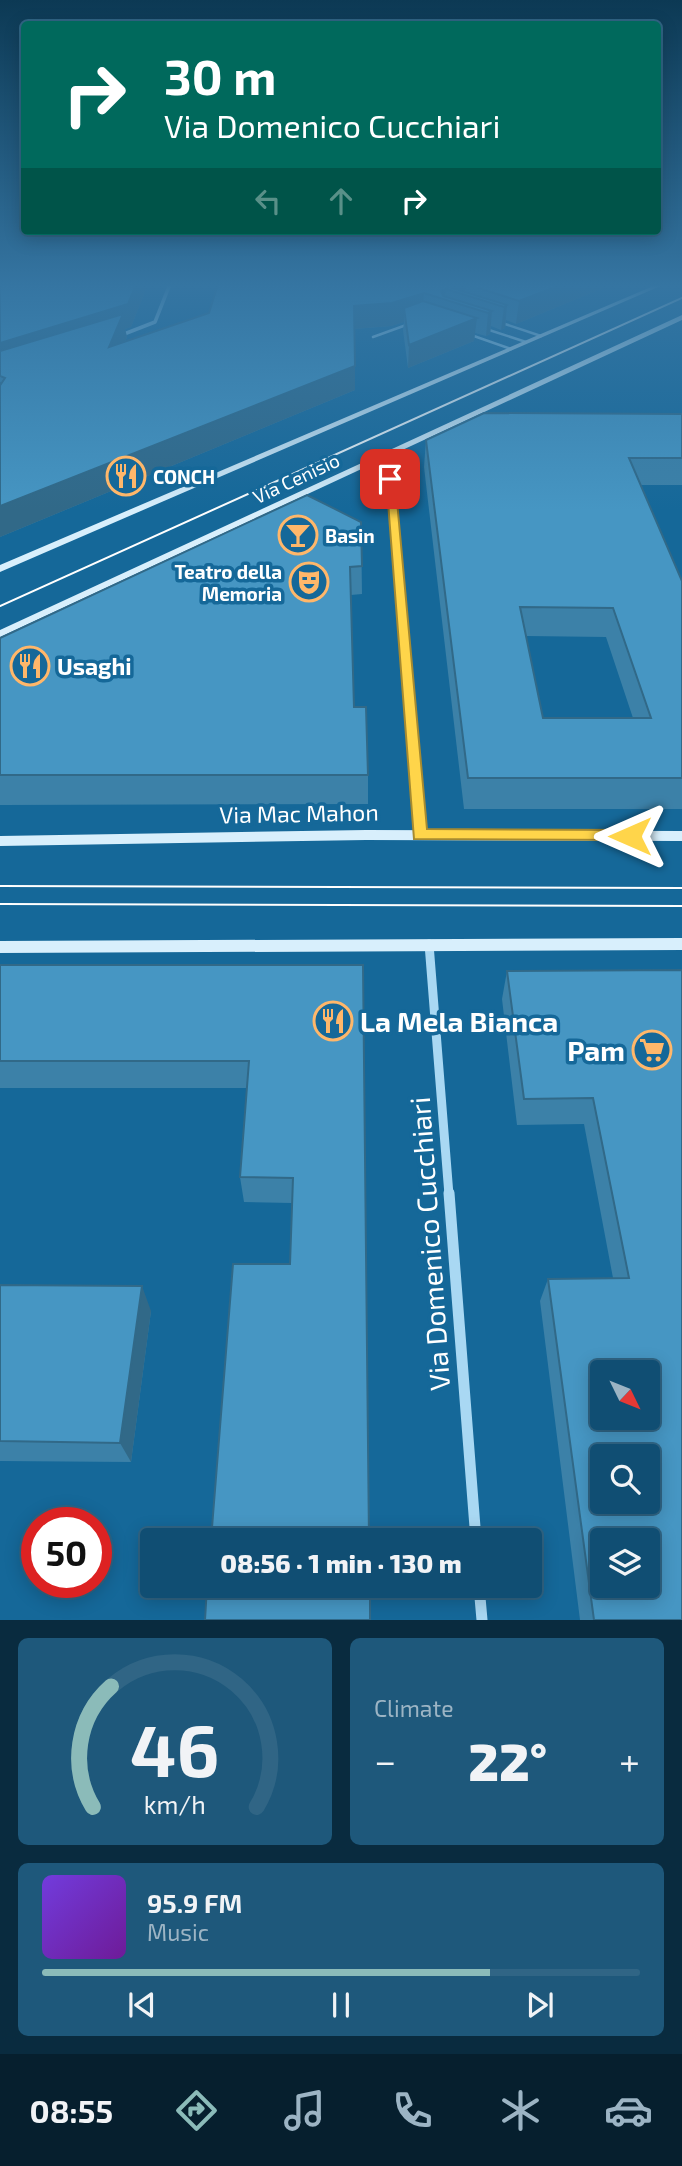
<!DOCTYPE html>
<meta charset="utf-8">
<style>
:root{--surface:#104e73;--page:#1e587b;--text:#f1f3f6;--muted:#9cb4c4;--line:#306585;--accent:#8bbbb9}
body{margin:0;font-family:"Exo 2",sans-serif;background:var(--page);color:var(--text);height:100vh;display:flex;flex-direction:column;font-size:26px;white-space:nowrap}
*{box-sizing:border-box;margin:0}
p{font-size:23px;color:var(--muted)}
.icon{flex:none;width:38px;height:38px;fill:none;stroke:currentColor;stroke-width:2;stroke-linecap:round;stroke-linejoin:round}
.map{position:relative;height:1620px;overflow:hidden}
.panel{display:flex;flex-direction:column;gap:18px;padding:18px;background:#092b3f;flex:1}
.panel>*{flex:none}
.top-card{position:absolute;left:21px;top:21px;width:640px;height:214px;border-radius:7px;box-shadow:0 4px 18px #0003,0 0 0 2px var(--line);background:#00695c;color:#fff;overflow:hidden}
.needle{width:46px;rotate:133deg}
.controls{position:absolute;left:590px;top:1360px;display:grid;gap:14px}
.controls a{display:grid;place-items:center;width:70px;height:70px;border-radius:7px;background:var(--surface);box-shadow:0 4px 18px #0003,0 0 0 2px var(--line);font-size:35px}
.speed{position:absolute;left:21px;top:1507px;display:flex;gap:14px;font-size:35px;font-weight:700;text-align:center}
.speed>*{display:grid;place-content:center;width:91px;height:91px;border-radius:50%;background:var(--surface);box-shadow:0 4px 18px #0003,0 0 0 2px var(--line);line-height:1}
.speed .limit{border:10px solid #d22;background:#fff;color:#111}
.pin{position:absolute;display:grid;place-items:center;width:60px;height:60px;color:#fff;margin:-30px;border-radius:14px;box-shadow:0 4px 10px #0006}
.me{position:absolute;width:77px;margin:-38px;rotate:270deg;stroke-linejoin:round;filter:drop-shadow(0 0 5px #0008)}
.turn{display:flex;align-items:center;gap:24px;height:147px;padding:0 28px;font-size:32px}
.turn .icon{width:91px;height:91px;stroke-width:2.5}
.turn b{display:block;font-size:49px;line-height:60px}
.lanes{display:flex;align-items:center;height:66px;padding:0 28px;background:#0003;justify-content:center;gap:35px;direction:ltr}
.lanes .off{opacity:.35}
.big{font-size:52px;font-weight:800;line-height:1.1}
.panel .tile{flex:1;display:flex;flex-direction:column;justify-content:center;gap:10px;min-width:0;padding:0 24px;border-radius:10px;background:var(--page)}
.panel .dial{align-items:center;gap:0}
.dial svg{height:182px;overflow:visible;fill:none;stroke:var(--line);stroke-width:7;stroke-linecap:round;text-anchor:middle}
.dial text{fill:var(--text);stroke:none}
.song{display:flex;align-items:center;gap:21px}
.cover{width:84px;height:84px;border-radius:10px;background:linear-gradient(135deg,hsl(260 70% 55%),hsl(280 70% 35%))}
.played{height:7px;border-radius:4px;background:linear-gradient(90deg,var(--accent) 75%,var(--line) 75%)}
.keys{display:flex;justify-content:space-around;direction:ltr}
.heat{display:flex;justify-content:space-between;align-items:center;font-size:38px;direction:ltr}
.panel .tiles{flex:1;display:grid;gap:18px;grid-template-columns:1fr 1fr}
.tile:last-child{grid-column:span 2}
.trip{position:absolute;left:140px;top:1528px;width:402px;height:70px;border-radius:7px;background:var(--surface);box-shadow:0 4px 18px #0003,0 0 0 2px var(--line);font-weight:800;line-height:70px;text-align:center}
.menu{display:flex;height:112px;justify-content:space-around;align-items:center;background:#061f2e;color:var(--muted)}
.menu .icon{width:49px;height:49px}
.menu .on{color:var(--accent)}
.menu b{font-size:32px;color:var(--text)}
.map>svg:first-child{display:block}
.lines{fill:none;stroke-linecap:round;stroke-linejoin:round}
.lane{stroke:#a9d8f3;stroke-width:2.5}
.street-far4{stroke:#a9d8f3;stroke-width:3.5}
.street-far3{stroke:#a9d8f3;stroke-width:5}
.street-far2{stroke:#a9d8f3;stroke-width:6}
.street-far1{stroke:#a9d8f3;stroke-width:9}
.street{stroke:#a9d8f3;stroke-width:11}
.secondary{fill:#d8effc;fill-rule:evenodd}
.tram{stroke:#fff;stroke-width:2}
.wall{fill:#3c81a8;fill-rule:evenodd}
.shaded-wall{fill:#316988}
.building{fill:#4696c3;stroke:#316988;stroke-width:2;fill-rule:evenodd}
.route{fill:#ffd54a;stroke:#a68a30;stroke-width:2}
.labels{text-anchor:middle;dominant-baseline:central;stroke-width:7;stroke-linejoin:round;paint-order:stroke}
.far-poi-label{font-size:19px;font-weight:bold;fill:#fff;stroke:#156899;text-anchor:start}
.far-street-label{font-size:19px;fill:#fff;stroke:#156899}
.poi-label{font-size:23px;font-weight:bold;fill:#fff;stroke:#156899;text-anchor:start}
.street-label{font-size:23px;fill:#fff;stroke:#156899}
.near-poi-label{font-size:28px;font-weight:bold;fill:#fff;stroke:#156899;text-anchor:start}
.near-street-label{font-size:28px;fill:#fff;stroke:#156899}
</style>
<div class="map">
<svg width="682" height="1620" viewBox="0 0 682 1620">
<rect width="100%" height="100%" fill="#156899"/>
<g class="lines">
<path class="lane" d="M499 322 541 336
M486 329 526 342
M471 335 511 349
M373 337 409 324"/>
<path class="street-far4" d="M119 336 155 322 170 284"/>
<path class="street-far3" d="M390 453 402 620"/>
<path class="street-far2" d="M402 619 420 835"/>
<path class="street-far1" d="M429 944 449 1195"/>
<path class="street" d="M449 1193 476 1540
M479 1586 482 1620"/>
<path class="secondary" d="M658 284H665L0 572V565Z
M682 315V320L0 637V630Z
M366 830 682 831V841L366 840 0 846V836Z
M682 938V950L0 953V941Z"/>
<path class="tram" d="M0 606 682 298
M0 886 682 888
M0 904 682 906"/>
</g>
<path class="wall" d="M0 284H148L131 327 125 329 127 337 125 342 209 313 218 284H613L516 324 506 320 505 328 501 330 491 326 490 334 486 336 475 333 474 341 408 368 403 330 404 322 391 326 354 329 355 390 0 537Z
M682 414V485H641L682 581V809H464L424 467 426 440ZM526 636 606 637 633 718H543Z
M361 522 362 594 351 595 354 707 368 775V804L0 805V638Z
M0 965H363L290 1264 292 1203 244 1202 240 1177 247 1088H0Z
M682 970V1620H580L540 1301 548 1279 613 1278 584 1124 517 1125 502 999 507 971Z
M0 1285 151 1311 131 1462 0 1461Z"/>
<path class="shaded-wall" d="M136 284H148L131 327 125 329 127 337 113 371 0 368V343Z
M450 284H504H466L465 295 449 290Z
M563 284H613L516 324 519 301Z
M446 289 445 299 441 291Z
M424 293 422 315 404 308V322L391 326 353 329 354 306Z
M507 305 505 328 501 330 504 307Z
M492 311 490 334 486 336 488 313Z
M477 318 474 341 408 368 409 345Z
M355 366V390L0 537V506Z
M142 1286 151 1311 131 1462 120 1443Z"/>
<path class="building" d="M0 284H136L128 304 0 343Z
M218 284H450L452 288 507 305 504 307 446 289 441 291 443 296 492 311 488 313 424 293 392 303 354 306 355 366 0 506V383L1 384 5 378 0 376V351L123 314 109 347 209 313Z
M466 284H563L519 301Z
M423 301 477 318 409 345 404 308Z
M484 413 682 414V458H629L682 581V778H468L426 440ZM520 607 613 608 651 718H543Z
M307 495 361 522 362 566 350 567 354 707H366L368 775H0V638Z
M0 965H363L369 1540H211L233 1264H290L293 1178 240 1177 249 1061H0Z
M682 970V1620H594L548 1279 629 1278 593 1098 524 1099 507 971ZM602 1372H648V1418H602ZM602 1456H648V1502H602ZM602 1540H648V1586H602Z
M0 1285 142 1286 120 1443 0 1441Z
M207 1586H370V1620H205Z"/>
<linearGradient id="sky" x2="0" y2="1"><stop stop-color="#0c3954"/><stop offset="0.56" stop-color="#3575a2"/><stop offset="1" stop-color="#3575a2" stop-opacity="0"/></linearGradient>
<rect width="682" height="510" fill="url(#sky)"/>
<path class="route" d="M386 476 395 479 427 829 630 830 635 832 638 836 635 840 414 839Z"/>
<defs>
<symbol id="restaurant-ring" viewBox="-11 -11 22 22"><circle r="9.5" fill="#156899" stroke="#ffb76a" stroke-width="1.5"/><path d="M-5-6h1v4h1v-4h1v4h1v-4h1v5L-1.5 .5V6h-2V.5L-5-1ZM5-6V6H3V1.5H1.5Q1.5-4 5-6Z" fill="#ffb76a"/></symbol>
<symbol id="bar-ring" viewBox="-11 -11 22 22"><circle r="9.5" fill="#156899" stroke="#ffb76a" stroke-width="1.5"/><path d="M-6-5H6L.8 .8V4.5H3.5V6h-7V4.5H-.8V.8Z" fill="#ffb76a"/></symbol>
<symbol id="theatre-ring" viewBox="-11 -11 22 22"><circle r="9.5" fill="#156899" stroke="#ffb76a" stroke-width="1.5"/><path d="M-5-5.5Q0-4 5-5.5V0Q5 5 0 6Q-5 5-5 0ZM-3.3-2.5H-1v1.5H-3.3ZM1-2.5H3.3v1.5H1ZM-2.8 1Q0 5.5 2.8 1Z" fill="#ffb76a"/></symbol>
<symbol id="supermarket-ring" viewBox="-11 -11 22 22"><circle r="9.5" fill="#156899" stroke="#ffb76a" stroke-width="1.5"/><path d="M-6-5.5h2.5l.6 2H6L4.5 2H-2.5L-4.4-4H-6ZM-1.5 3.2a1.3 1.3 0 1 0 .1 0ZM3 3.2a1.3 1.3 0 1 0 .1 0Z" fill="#ffb76a"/></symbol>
</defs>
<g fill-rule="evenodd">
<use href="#restaurant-ring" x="104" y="454" width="44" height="44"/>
<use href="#bar-ring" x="276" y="513" width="44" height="44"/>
<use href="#theatre-ring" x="287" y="560" width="44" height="44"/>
<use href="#restaurant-ring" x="8" y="644" width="44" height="44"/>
<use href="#restaurant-ring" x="311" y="999" width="44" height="44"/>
<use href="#supermarket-ring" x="630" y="1028" width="44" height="44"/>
</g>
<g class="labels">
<g class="far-poi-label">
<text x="153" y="476">CONCH</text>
<text x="325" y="535">Basin</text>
<text x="282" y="571" text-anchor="end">Teatro della<tspan x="282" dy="22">Memoria</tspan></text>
</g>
<g class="far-street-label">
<text transform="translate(296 478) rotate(-25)">Via Cenisio</text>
</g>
<g class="poi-label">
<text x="57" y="666">Usaghi</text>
</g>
<g class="street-label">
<text transform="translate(299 813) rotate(-1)">Via Mac Mahon</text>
</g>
<g class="near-poi-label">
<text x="360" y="1021">La Mela Bianca</text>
<text x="625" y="1050" text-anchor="end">Pam</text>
</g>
<g class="near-street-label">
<text transform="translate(429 1244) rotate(-94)">Via Domenico Cucchiari</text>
</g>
</g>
</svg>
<div class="controls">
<a><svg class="needle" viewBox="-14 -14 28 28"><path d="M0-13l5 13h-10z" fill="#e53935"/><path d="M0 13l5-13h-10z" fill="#9cb4c4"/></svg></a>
<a><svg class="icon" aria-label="search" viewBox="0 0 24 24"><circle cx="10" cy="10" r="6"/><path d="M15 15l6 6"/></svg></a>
<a><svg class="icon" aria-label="layers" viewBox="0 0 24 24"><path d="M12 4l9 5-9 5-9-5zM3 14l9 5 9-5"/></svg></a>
</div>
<div class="speed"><div class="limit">50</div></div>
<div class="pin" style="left:390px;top:479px;background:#d93025"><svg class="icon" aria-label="arrive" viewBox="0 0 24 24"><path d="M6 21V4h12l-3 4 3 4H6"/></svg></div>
<svg class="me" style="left:630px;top:836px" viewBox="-20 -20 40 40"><path d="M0-17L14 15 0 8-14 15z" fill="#ffd54a" stroke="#fff" stroke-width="4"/></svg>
<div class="trip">08:56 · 1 min · 130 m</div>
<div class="top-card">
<div class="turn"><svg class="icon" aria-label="right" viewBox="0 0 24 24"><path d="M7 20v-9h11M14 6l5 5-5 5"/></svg><div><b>30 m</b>Via Domenico Cucchiari</div></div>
<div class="lanes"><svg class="icon off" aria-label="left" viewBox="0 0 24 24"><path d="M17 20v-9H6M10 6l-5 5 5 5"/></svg><svg class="icon off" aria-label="ahead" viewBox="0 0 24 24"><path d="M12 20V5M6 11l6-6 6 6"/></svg><svg class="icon" aria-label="right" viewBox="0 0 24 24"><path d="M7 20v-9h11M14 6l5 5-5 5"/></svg></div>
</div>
</div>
<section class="panel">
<div class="tiles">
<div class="tile dial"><svg viewBox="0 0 100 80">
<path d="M14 69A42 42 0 1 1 86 69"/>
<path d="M14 69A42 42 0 0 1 22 16" stroke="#8bbbb9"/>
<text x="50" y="56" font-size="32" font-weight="700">46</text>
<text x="50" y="72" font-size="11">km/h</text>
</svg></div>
<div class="tile"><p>Climate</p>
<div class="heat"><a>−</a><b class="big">22°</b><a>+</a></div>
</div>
<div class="tile">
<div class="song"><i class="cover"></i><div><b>95.9 FM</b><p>Music</p></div></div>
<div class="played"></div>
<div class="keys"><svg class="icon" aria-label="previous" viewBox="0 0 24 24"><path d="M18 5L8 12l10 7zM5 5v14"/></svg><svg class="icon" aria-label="pause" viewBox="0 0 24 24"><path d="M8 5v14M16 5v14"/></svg><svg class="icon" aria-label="next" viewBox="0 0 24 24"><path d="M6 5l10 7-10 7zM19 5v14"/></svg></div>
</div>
</div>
</section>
<nav class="menu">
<b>08:55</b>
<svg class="icon on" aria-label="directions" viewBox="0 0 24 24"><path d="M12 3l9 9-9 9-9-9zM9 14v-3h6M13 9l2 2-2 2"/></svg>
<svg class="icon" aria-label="music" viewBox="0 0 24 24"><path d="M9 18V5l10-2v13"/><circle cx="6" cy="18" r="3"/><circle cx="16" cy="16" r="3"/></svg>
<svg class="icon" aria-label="phone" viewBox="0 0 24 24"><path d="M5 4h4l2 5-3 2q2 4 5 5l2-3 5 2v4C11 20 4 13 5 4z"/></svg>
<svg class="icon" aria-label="climate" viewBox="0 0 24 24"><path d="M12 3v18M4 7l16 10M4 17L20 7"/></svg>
<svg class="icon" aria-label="car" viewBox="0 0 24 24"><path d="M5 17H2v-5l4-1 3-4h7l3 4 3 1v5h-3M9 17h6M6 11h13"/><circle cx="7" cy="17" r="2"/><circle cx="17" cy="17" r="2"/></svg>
</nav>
